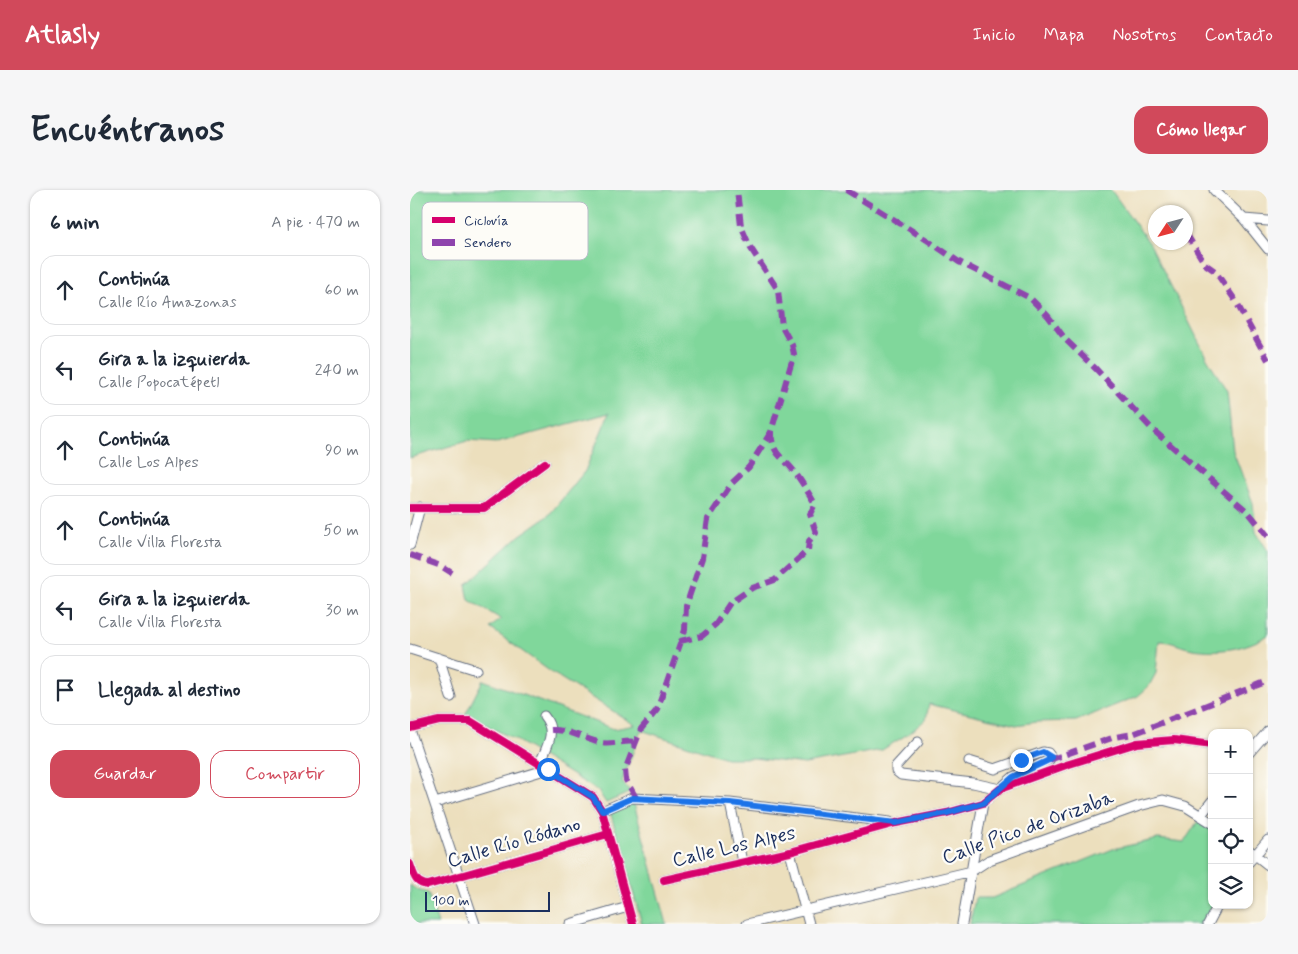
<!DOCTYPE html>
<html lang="es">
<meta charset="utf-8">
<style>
body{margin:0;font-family:Mynerve,sans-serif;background:#f6f6f7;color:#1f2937}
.controls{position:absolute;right:15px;bottom:15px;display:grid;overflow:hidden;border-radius:10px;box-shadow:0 1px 4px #0004}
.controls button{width:45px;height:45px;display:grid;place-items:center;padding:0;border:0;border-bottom:1px solid #e0e1e3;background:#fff;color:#1f2937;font:25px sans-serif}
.compass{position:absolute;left:738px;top:15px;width:45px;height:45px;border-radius:50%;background:#fff;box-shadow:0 1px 4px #0004;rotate:234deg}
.scale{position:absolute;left:15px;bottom:12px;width:125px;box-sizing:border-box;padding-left:5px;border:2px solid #1b2f5e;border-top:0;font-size:14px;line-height:18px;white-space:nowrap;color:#1b2f5e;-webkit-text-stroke:4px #fdfcf7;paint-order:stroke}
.stop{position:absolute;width:15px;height:15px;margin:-11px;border:4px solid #1a73e8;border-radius:50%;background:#fff}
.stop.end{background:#1a73e8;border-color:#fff;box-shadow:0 1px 5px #0008}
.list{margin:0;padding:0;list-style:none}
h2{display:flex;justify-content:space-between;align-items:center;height:65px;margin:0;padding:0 20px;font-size:21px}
h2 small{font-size:16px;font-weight:400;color:#747a83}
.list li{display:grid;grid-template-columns:32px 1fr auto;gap:15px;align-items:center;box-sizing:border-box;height:70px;margin:0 10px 10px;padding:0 10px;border:1px solid #e0e1e3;border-radius:15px}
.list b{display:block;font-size:19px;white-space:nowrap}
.list p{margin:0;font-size:16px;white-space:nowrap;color:#747a83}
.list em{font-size:16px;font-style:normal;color:#747a83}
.actions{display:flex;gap:10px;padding:15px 20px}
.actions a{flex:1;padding:11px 0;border:1px solid #d1495b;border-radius:15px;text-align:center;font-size:18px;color:#d1495b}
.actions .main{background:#d1495b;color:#fff}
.icon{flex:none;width:28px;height:28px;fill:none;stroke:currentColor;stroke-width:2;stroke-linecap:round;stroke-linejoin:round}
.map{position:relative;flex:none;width:858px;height:734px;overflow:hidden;border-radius:15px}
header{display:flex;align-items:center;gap:30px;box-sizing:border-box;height:70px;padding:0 25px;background:#d1495b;color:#fff}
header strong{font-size:24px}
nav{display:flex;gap:28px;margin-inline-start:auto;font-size:18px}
.intro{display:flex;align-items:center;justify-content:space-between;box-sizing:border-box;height:120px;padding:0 30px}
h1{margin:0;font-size:35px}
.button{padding:12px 22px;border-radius:15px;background:#d1495b;color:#fff;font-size:18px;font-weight:700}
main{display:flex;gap:30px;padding:0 30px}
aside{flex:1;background:#fff;border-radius:15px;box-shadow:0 1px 4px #0004}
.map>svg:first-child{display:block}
.green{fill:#80d79b;stroke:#4e837c}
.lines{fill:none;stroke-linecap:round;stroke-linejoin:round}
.minor-casing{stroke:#646d7f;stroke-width:11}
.minor{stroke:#fff;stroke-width:9}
.quiet{stroke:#8e44ad;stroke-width:6;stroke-dasharray:12 6;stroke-linecap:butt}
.cycleway-casing{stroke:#fdfcf7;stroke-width:11}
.cycleway{stroke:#d6006c;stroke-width:8}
.route{stroke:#1a73e8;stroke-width:6}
.labels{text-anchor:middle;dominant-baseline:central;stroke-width:4.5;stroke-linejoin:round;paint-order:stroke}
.street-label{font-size:20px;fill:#1b2f5e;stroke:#fdfcf7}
.key{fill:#fdfcf7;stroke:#b9bec9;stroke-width:1}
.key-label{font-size:14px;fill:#1b2f5e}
</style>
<header>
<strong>Atlasly</strong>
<nav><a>Inicio</a><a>Mapa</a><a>Nosotros</a><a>Contacto</a></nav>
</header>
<div class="intro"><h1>Encuéntranos</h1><a class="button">Cómo llegar</a></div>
<main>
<aside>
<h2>6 min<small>A pie · 470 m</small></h2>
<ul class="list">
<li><svg class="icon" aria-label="ahead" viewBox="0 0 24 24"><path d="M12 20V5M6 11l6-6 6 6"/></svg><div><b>Continúa</b><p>Calle Río Amazonas</p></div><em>60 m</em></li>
<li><svg class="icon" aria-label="left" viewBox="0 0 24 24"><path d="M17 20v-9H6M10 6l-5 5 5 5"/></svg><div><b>Gira a la izquierda</b><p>Calle Popocatépetl</p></div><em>240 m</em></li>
<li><svg class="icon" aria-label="ahead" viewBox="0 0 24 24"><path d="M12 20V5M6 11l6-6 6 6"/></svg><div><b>Continúa</b><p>Calle Los Alpes</p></div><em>90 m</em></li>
<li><svg class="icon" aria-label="ahead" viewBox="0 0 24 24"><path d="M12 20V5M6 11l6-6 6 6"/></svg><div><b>Continúa</b><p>Calle Villa Floresta</p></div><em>50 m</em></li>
<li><svg class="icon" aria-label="left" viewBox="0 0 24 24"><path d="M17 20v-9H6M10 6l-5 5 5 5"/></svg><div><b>Gira a la izquierda</b><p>Calle Villa Floresta</p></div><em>30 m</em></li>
<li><svg class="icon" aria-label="arrive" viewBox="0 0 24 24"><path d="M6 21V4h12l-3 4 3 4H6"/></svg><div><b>Llegada al destino</b></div></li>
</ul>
<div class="actions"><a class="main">Guardar</a><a>Compartir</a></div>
</aside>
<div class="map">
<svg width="858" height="734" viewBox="0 0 858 734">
<rect width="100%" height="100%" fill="#fdfcf7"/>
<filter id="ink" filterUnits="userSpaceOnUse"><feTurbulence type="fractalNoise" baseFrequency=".02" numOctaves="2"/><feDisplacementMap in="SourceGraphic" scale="10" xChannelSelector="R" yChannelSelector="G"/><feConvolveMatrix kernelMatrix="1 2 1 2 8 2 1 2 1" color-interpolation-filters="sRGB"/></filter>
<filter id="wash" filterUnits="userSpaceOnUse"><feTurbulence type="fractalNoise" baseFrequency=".0096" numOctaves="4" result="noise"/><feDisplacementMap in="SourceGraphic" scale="20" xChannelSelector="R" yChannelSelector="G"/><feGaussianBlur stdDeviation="1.12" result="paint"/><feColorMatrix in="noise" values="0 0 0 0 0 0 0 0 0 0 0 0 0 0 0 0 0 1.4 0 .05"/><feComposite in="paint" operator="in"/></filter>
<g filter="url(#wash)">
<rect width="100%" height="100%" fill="#ecdfbd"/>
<path class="green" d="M 0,0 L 701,0 L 740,54 L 797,168 L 817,201 L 823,261 L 843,313 L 846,342 L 858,361 L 858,445 C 836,459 809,463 783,459 C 770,457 763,451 749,451 L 746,483 L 739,496 L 728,506 L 666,531 L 626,532 L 606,535 L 519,514 L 516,529 L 501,542 L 472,560 L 395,574 L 343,568 L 316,568 L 231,540 L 212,592 L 221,602 L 196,613 L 188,601 L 106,550 L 55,525 L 73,490 L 204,539 L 225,535 L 141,482 L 80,438 L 91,429 L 59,410 L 56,395 L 109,346 L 139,325 L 175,281 L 199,223 L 87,253 L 57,251 L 0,268 Z
M 223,610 L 257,734 L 232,734 L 200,621 Z
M 790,628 L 802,639 L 803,715 L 792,734 L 560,734 L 565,708 L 582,708 L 703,659 L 748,649 L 774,652 Z
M 0,695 L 7,700 L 18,703 L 28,734 L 0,734 Z"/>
</g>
<g filter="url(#ink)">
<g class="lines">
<g class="minor-casing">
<path id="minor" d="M 804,0 L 834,29 L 858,59
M 834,29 L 858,31
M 0,318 L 74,318 L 135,273
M 0,355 L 10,317
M 0,459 L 66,480
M 29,468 L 41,507
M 0,538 L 29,531 L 60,531 L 183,607 L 192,621 L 223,734
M 0,540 L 65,734
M 508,552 L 486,576 L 486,581 L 491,585 L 563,593 L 590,599
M 839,563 L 858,541
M 559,571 L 585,579 L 633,562 L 638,563 L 641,567 L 639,570 L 603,587 L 594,595
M 130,573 C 137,556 147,542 134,526
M 25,613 L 138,579
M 320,613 L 332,672
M 192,621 L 222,608 L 320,613 L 480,632
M 791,625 L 802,611
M 839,660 L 858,675
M 380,662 L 399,734
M 839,672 L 858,650
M 0,674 C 4,685 5,694 18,695 L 198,644
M 254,690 L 380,662 L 486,633 L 537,623 L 573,613 L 590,599 L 656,575 L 727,553 L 764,550 L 802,555
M 160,734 L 218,717
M 337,734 L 562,681 L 579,670 L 729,616 L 753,610 L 775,616 L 802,633
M 552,734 L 573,613
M 798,734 L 808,715"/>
</g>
<use href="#minor" class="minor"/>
<path class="quiet" d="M 436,0 L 517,50 L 549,72 L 620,108 L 638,126 L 656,150 L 686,179 L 742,239 L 839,323 L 858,346
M 776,43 L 795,74 L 805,81 L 825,110 L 858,170
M 0,365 L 31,376 L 42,383
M 270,451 L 292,446 L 306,434 L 320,413 L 342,398 L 365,390 L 398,360 L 399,351 L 406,343 L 400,324 L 405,314 C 399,303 391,291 384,281 C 371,265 363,266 361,242
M 141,540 C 157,539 173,548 187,552 C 200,556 212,550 226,552
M 639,570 L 705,547 L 723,544 L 858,491
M 226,608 L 216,590 L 215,580 L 231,539 L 247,520 L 275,440 L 276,416 L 292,368 L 298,329 L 322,293 L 339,277 L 361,242 L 384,164 L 382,155 L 372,137 L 368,100 L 340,57 L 331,36 L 327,0"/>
<g class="cycleway-casing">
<path id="cycleway" d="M 0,318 L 74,318 L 135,273
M 0,538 L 29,531 L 60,531 L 183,607 L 192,621 L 223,734
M 0,674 C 4,685 5,694 18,695 L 198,644
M 254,690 L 380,662 L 486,633 L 537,623 L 573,613 L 590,599 L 656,575 L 727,553 L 764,550 L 802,555"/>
</g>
<use href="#cycleway" class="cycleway"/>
</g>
</g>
<g class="lines" filter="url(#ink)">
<path class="route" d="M 138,579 L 183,607 L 192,621 L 222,608 L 320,613 L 486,633 L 537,623 L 573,613 L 603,587 L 639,570 L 641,567 L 633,562 L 611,570"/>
</g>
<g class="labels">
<g class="street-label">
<text transform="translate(618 638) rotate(-20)">Calle Pico de Orizaba</text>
<text transform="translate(104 653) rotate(-16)">Calle Río Ródano</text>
<text transform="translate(324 657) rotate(-13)">Calle Los Alpes</text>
</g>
</g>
<rect x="12" y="12" width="166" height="58" rx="8" class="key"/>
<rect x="22" y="27" width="23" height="6" fill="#d6006c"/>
<rect x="22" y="49" width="23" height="7" fill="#8e44ad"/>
<g class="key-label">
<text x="54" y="35">Ciclovía</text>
<text x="54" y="57">Sendero</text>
</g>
</svg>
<div class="controls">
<button>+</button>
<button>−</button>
<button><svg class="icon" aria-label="locate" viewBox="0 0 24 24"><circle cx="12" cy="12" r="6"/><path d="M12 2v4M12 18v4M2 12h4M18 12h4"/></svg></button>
<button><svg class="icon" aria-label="layers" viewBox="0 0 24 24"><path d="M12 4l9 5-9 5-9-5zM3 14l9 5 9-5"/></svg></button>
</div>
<svg class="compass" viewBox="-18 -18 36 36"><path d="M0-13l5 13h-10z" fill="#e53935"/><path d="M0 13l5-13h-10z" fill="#747a83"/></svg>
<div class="scale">100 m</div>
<div class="stop" style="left:138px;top:579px"></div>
<div class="stop end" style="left:611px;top:570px"></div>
</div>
</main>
